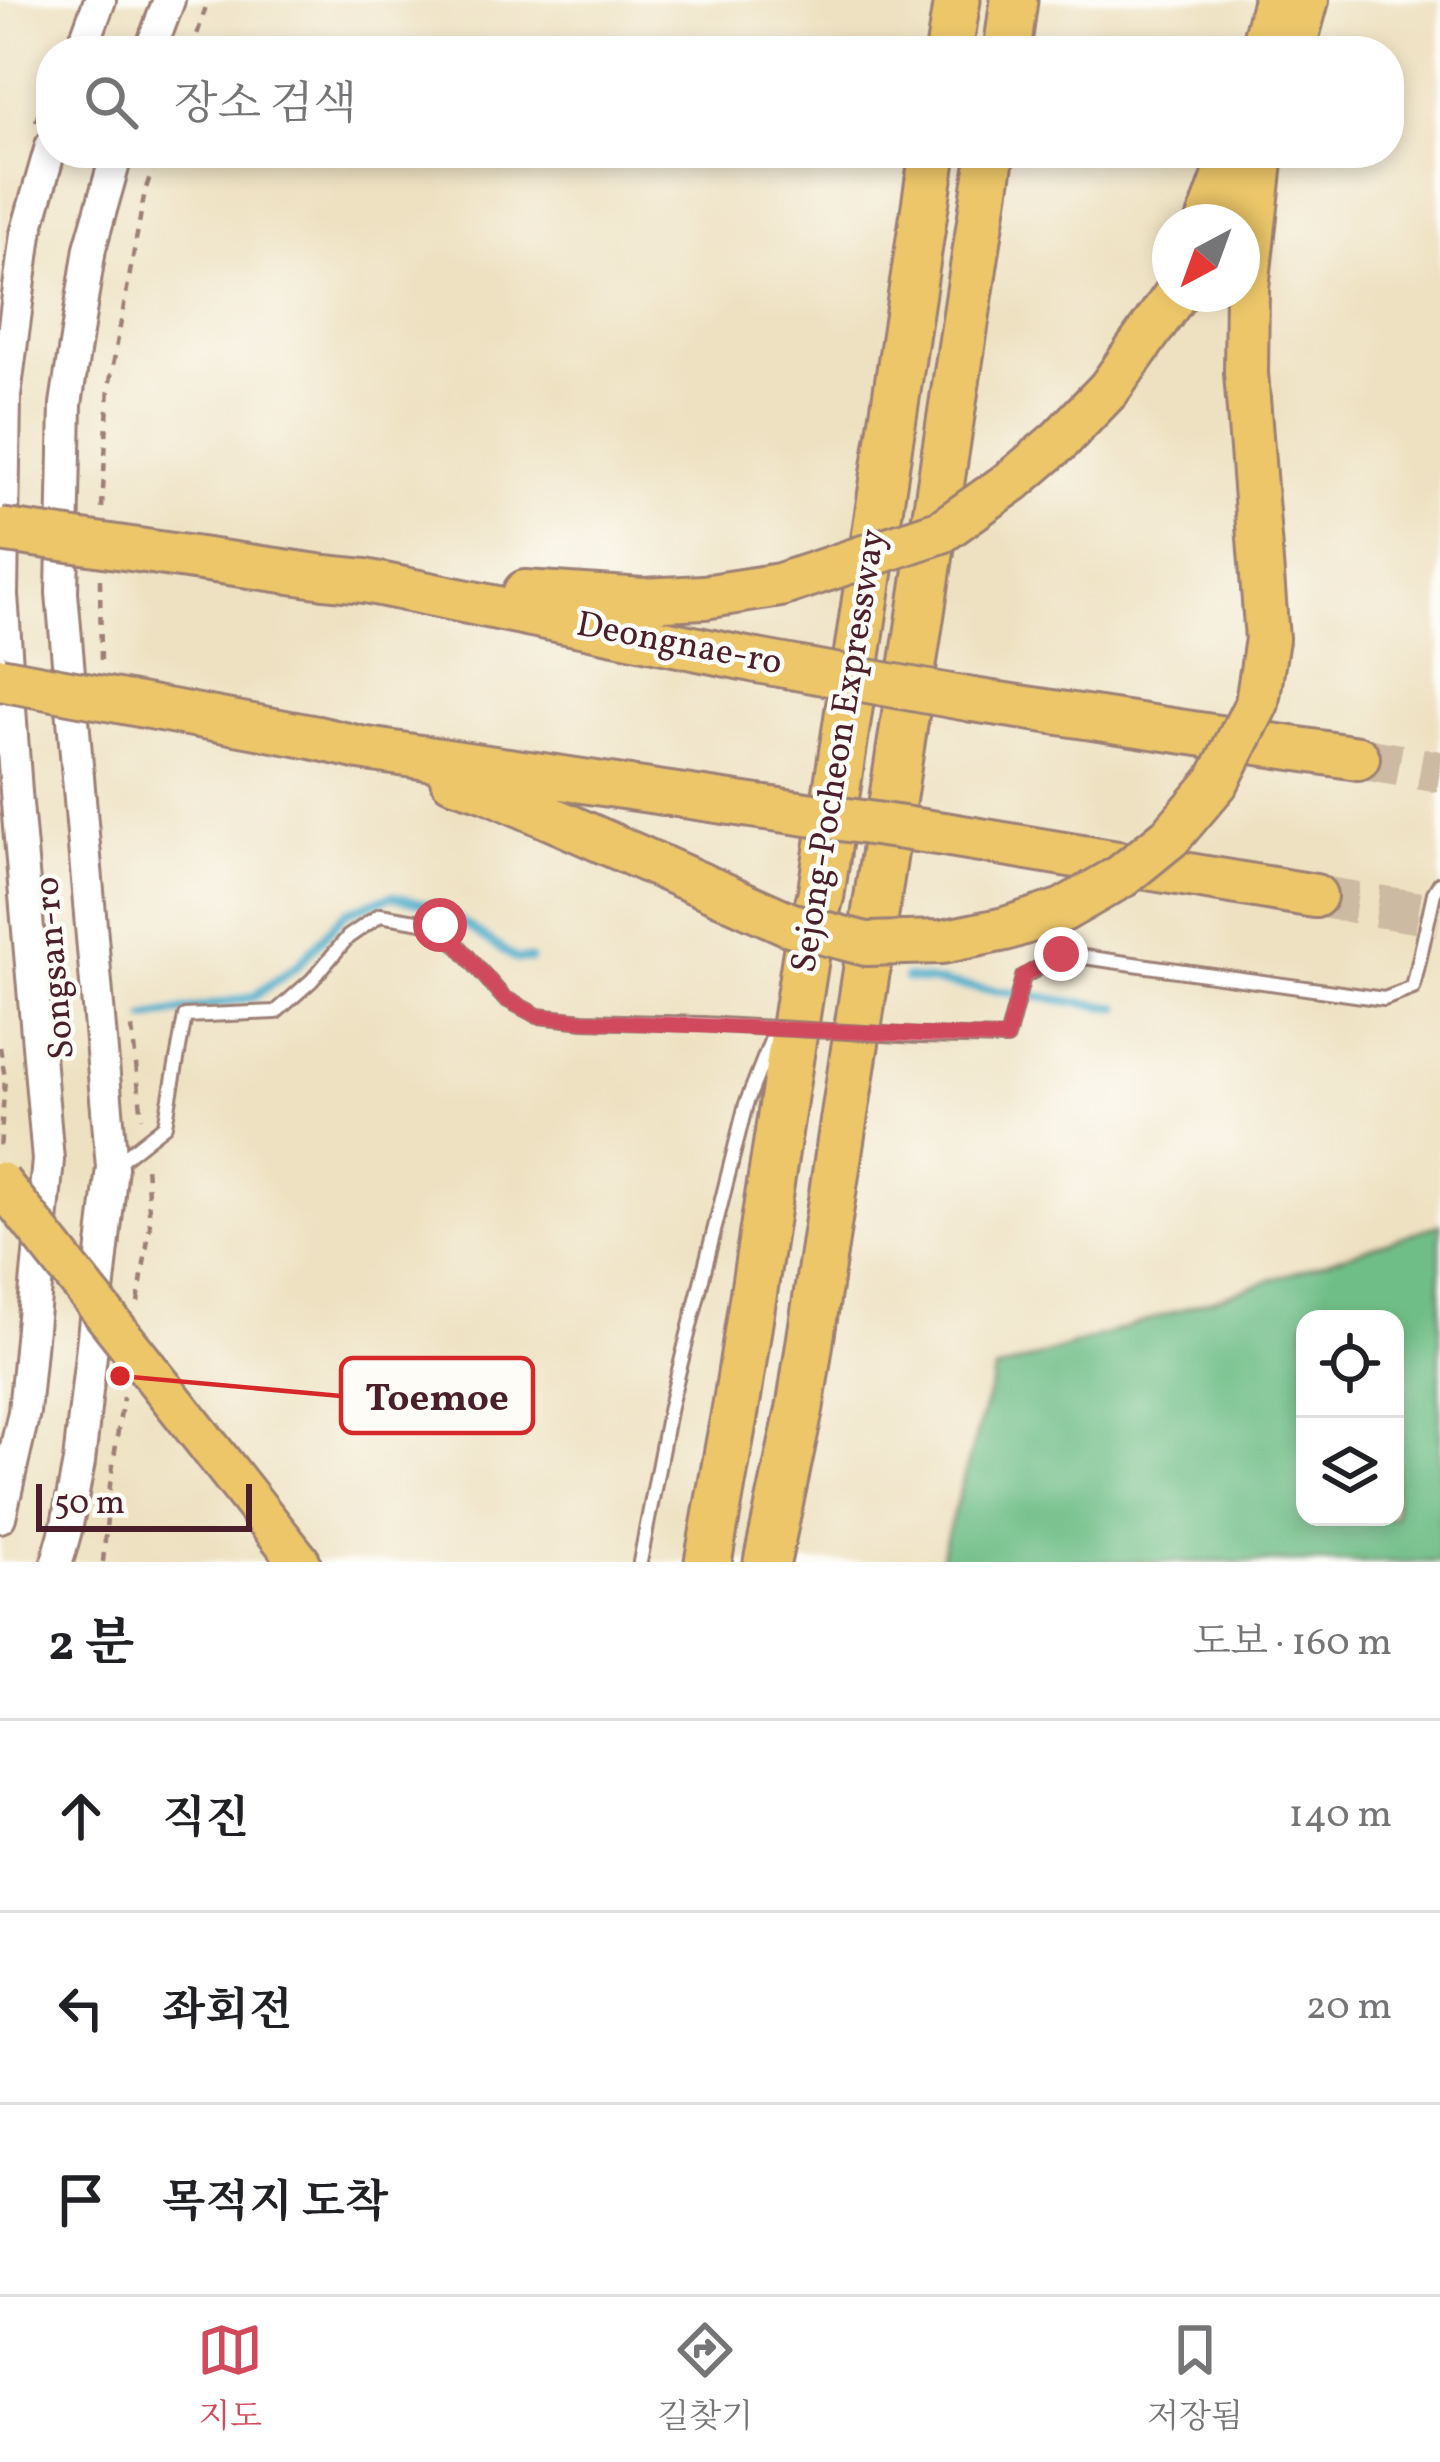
<!DOCTYPE html>
<html lang="ko">
<meta charset="utf-8">
<style>
body{margin:0;font-family:Vollkorn,"Noto Serif KR",serif;background:#f6f6f6;color:#202124}
.controls{position:absolute;right:36px;bottom:36px;display:grid;overflow:hidden;border-radius:24px;box-shadow:0 6px 18px #0003}
.controls button{width:108px;height:108px;display:grid;place-items:center;padding:0;border:0;border-bottom:3px solid #e0e0e0;background:#fff;color:#202124;font:60px sans-serif}
.compass{position:absolute;left:1152px;top:204px;width:108px;height:108px;border-radius:50%;background:#fff;box-shadow:0 6px 18px #0003;rotate:221deg}
.scale{position:absolute;left:36px;bottom:30px;width:216px;box-sizing:border-box;padding-left:12px;border:6px solid #4a1f2b;border-top:0;font-size:33px;line-height:42px;white-space:nowrap;color:#4a1f2b;-webkit-text-stroke:9px #fdfcf7;paint-order:stroke}
.stop{position:absolute;width:36px;height:36px;margin:-27px;border:9px solid #d1495b;border-radius:50%;background:#fff}
.stop.end{background:#d1495b;border-color:#fff;box-shadow:0 3px 12px #0008}
.list{margin:0;padding:0;list-style:none}
h2{display:flex;justify-content:space-between;align-items:center;height:156px;margin:0;padding:0 48px;font-size:51px}
h2 small{font-size:39px;font-weight:400;color:#757577}
.list li{display:grid;grid-template-columns:78px 1fr auto;gap:36px;align-items:center;box-sizing:border-box;height:192px;padding:0 48px;border-top:3px solid #e0e0e0}
.list b{display:block;font-size:45px;white-space:nowrap}
.list em{font-size:39px;font-style:normal;color:#757577}
.icon{flex:none;width:66px;height:66px;fill:none;stroke:currentColor;stroke-width:2;stroke-linecap:round;stroke-linejoin:round}
.map{position:relative;flex:none;width:1440px;height:1562px;overflow:hidden}
.search{position:absolute;background:#fff;box-shadow:0 6px 18px #0003;left:36px;right:36px;top:36px;height:132px;display:flex;align-items:center;gap:30px;box-sizing:border-box;padding:0 42px;border-radius:48px;color:#757577;font-size:45px}
.sheet{height:732px;background:#fff}
nav{display:flex;justify-content:space-around;align-items:center;box-sizing:border-box;height:168px;border-top:3px solid #e0e0e0;background:#fff;font-size:33px;color:#757577}
nav a{display:grid;justify-items:center;gap:6px}
nav .on{color:#d1495b}
.map>svg:first-child{display:block}
.forest{fill:#70be87;stroke:#5d6e59;stroke-width:3;fill-rule:evenodd}
.lines{fill:none;stroke-linecap:round;stroke-linejoin:round}
.stream{stroke:#46a9c6;stroke-width:9}
.trunk-tunnel{stroke:#cdbaa3;stroke-width:42;stroke-dasharray:42 21;stroke-linecap:butt}
.service-casing{stroke:#9c8076;stroke-width:18}
.tertiary-casing{stroke:#9c8076;stroke-width:36}
.primary-casing{stroke:#9c8076;stroke-width:45}
.trunk-casing{stroke:#9c8076;stroke-width:48}
.motorway-casing{stroke:#9c8076;stroke-width:51}
.path{stroke:#9c8076;stroke-width:4.5;stroke-dasharray:9 9;stroke-linecap:butt}
.service{stroke:#fff;stroke-width:12}
.tertiary{stroke:#fff;stroke-width:30}
.primary{stroke:#ecc669;stroke-width:39}
.trunk{stroke:#ecc669;stroke-width:42}
.motorway{stroke:#ecc669;stroke-width:45}
.service-bridge-casing{stroke:#9c8076;stroke-width:18;stroke-linecap:butt}
.primary-bridge-casing{stroke:#9c8076;stroke-width:45;stroke-linecap:butt}
.trunk-bridge-casing{stroke:#9c8076;stroke-width:48;stroke-linecap:butt}
.service-bridge{stroke:#fff;stroke-width:12}
.primary-bridge{stroke:#ecc669;stroke-width:39}
.trunk-bridge{stroke:#ecc669;stroke-width:42}
.route{stroke:#d1495b;stroke-width:15}
.labels{text-anchor:middle;dominant-baseline:central;stroke-width:9;stroke-linejoin:round;paint-order:stroke}
.street-label{font-size:36px;fill:#4a1f2b;stroke:#fdfcf7}
.leader{fill:none;stroke:#d62828;stroke-width:4.5}
.callout-dot{fill:#d62828;stroke:#fdfcf7;stroke-width:4.5}
.callout{fill:#fdfcf7;stroke:#d62828;stroke-width:4.5}
.callout-label{font-size:39px;text-anchor:middle;font-weight:bold;fill:#4a1f2b}
</style>
<div class="map">
<svg width="1440" height="1562" viewBox="0 0 1440 1562">
<rect width="100%" height="100%" fill="#fdfcf7"/>
<filter id="ink" filterUnits="userSpaceOnUse"><feTurbulence type="fractalNoise" baseFrequency=".00833" numOctaves="2"/><feDisplacementMap in="SourceGraphic" scale="24" xChannelSelector="R" yChannelSelector="G"/><feConvolveMatrix kernelMatrix="1 2 1 2 8 2 1 2 1" color-interpolation-filters="sRGB"/></filter>
<filter id="wash" filterUnits="userSpaceOnUse"><feTurbulence type="fractalNoise" baseFrequency=".004" numOctaves="4" result="noise"/><feDisplacementMap in="SourceGraphic" scale="48" xChannelSelector="R" yChannelSelector="G"/><feGaussianBlur stdDeviation="2.7" result="paint"/><feColorMatrix in="noise" values="0 0 0 0 0 0 0 0 0 0 0 0 0 0 0 0 0 1.4 0 .05"/><feComposite in="paint" operator="in"/></filter>
<g filter="url(#wash)">
<rect width="100%" height="100%" fill="#eee1c1"/>
<path class="forest" d="M 1440,1224 L 1440,1562 L 939,1562 L 995,1371 ZM 1305,1319 L 1395,1319 L 1395,1517 L 1305,1517 Z"/>
<g class="lines">
<path class="stream" d="M 906,978 L 1118,1008
M 146,1018 L 253,997 L 298,965 L 346,912 L 392,896 L 440,907 L 516,959 L 530,959"/>
</g>
</g>
<g filter="url(#ink)">
<g class="lines">
<path class="trunk-tunnel" d="M 1358,758 L 1440,772
M 1315,896 L 1440,916"/>
<g class="service-casing">
<path id="service" d="M 919,1036 L 1007,1038 L 1023,977 L 1062,954 L 1384,999 L 1413,988 L 1434,893 L 1440,883
M 113,1166 L 165,1125 L 185,1016 L 276,1012 L 312,980 L 348,937 L 380,915 L 440,925 L 504,998 L 538,1016 L 584,1021 L 702,1024
M 640,1562 L 670,1406 L 746,1104 L 774,1033"/>
</g>
<g class="tertiary-casing">
<path id="tertiary" d="M 81,51 L 100,0
M 150,51 L 169,0
M 0,1517 L 24,1412 L 48,1160 L 16,792 L 2,595 L 5,395 L 26,234 L 51,146
M 57,1562 L 66,1530 L 79,1462 L 112,1167 L 62,593 L 66,404 L 90,248 L 117,153"/>
</g>
<g class="primary-casing">
<path id="primary" d="M 163,1388 L 300,1562"/>
</g>
<g class="trunk-casing">
<path id="trunk" d="M 1261,51 L 1275,0
M 1293,51 L 1307,0
M 1262,153 L 1247,288 L 1246,373 L 1267,639
M 1208,222 L 1233,153
M 1060,440 L 1109,389 L 1176,294
M 325,577 L 365,581 L 757,661
M 525,592 L 643,600 L 704,597
M 973,700 L 1358,758
M 317,738 L 360,748 L 731,803
M 452,779 L 487,790 L 720,893
M 944,834 L 1315,896"/>
</g>
<g class="motorway-casing">
<path id="motorway" d="M 949,51 L 957,0
M 1007,51 L 1014,0
M 708,1562 L 737,1400 L 807,948 L 821,894 L 933,153
M 767,1562 L 800,1407 L 991,153"/>
</g>
<path class="path" d="M 192,51 L 208,0
M 36,122 L 51,74
M 102,508 L 109,387 L 145,191 L 158,153
M 100,579 L 101,664
M 132,1028 L 142,1118
M 0,1047 L 5,1078 L 0,1150
M 138,1302 L 150,1226 L 146,1165
M 103,1562 L 110,1485 L 123,1397"/>
<use href="#service" class="service"/>
<use href="#tertiary" class="tertiary"/>
<use href="#primary" class="primary"/>
<use href="#trunk" class="trunk"/>
<use href="#motorway" class="motorway"/>
<g class="service-bridge-casing">
<path id="service-bridge" d="M 702,1024 L 919,1036"/>
</g>
<g class="primary-bridge-casing">
<path id="primary-bridge" d="M 0,1182 L 163,1388"/>
</g>
<g class="trunk-bridge-casing">
<path id="trunk-bridge" d="M 0,530 L 325,577
M 704,597 L 780,585 L 942,531 L 1012,481 L 1060,440
M 757,661 L 973,700
M 0,679 L 317,738
M 731,803 L 944,834
M 720,893 L 789,924 L 866,944 L 942,942 L 1005,929 L 1063,910 L 1122,876 L 1170,837 L 1217,782 L 1257,703 L 1267,639"/>
</g>
<use href="#service-bridge" class="service-bridge"/>
<use href="#primary-bridge" class="primary-bridge"/>
<use href="#trunk-bridge" class="trunk-bridge"/>
</g>
</g>
<g class="lines" filter="url(#ink)">
<path class="route" d="M 440,925 L 504,998 L 538,1016 L 584,1021 L 1007,1038 L 1023,976 L 1061,954"/>
</g>
<g class="labels">
<g class="street-label">
<text transform="translate(679 645) rotate(11)">Deongnae-ro</text>
<text transform="translate(840 751) rotate(-81)">Sejong-Pocheon Expressway</text>
<text transform="translate(56 968) rotate(-95)">Songsan-ro</text>
</g>
</g>
<path class="leader" d="M120 1376L341 1396"/>
<circle class="callout-dot" cx="120" cy="1376" r="12"/>
<rect class="callout" x="341" y="1358" width="192" height="75" rx="12"/>
<g class="callout-label">
<text x="437" y="1410">Toemoe</text>
</g>
</svg>
<div class="controls">
<button><svg class="icon" aria-label="locate" viewBox="0 0 24 24"><circle cx="12" cy="12" r="6"/><path d="M12 2v4M12 18v4M2 12h4M18 12h4"/></svg></button>
<button><svg class="icon" aria-label="layers" viewBox="0 0 24 24"><path d="M12 4l9 5-9 5-9-5zM3 14l9 5 9-5"/></svg></button>
</div>
<svg class="compass" viewBox="-18 -18 36 36"><path d="M0-13l5 13h-10z" fill="#e53935"/><path d="M0 13l5-13h-10z" fill="#757577"/></svg>
<div class="scale">50 m</div>
<div class="stop" style="left:440px;top:925px"></div>
<div class="stop end" style="left:1061px;top:954px"></div>
<div class="search"><svg class="icon" aria-label="search" viewBox="0 0 24 24"><circle cx="10" cy="10" r="6"/><path d="M15 15l6 6"/></svg>장소 검색</div>
</div>
<section class="sheet">
<h2>2 분<small>도보 · 160 m</small></h2>
<ul class="list">
<li><svg class="icon" aria-label="ahead" viewBox="0 0 24 24"><path d="M12 20V5M6 11l6-6 6 6"/></svg><div><b>직진</b></div><em>140 m</em></li>
<li><svg class="icon" aria-label="left" viewBox="0 0 24 24"><path d="M17 20v-9H6M10 6l-5 5 5 5"/></svg><div><b>좌회전</b></div><em>20 m</em></li>
<li><svg class="icon" aria-label="arrive" viewBox="0 0 24 24"><path d="M6 21V4h12l-3 4 3 4H6"/></svg><div><b>목적지 도착</b></div></li>
</ul>
</section>
<nav>
<a class="on"><svg class="icon" aria-label="map" viewBox="0 0 24 24"><path d="M3 6l6-2 6 2 6-2v14l-6 2-6-2-6 2zM9 4v14M15 6v14"/></svg>지도</a>
<a><svg class="icon" aria-label="directions" viewBox="0 0 24 24"><path d="M12 3l9 9-9 9-9-9zM9 14v-3h6M13 9l2 2-2 2"/></svg>길찾기</a>
<a><svg class="icon" aria-label="saved" viewBox="0 0 24 24"><path d="M7 4h10v16l-5-4-5 4z"/></svg>저장됨</a>
</nav>
